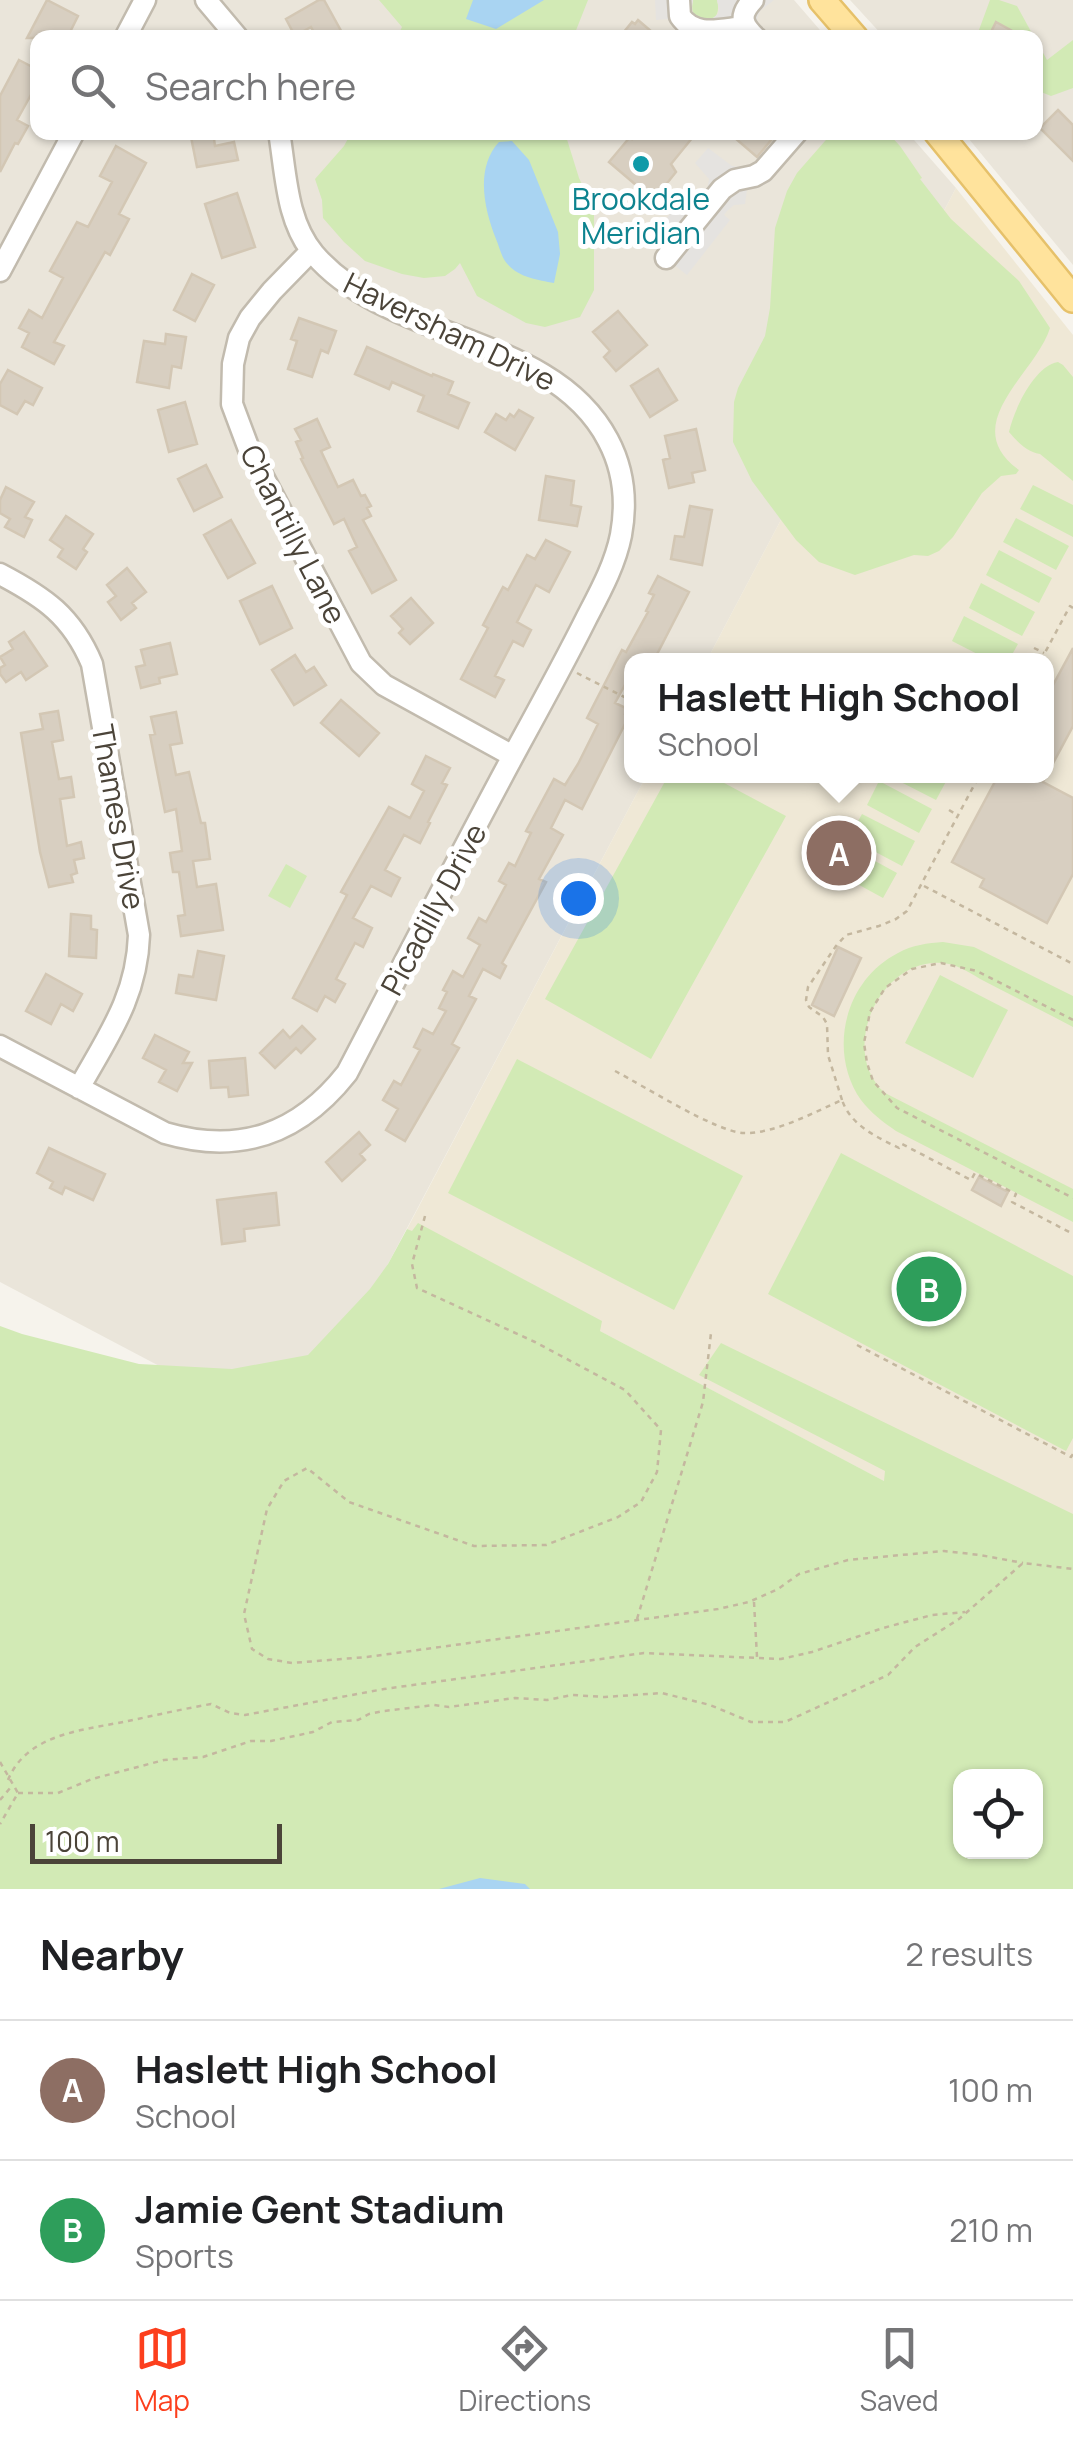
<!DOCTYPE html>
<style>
body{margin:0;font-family:Manrope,sans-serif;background:#f2f2f2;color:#202124}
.controls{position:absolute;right:30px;bottom:30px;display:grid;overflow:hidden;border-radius:20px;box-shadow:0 2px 8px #0004}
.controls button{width:90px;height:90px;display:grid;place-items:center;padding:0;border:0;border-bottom:2px solid #e0e0e0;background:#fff;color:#202124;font:50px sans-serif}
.scale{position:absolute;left:30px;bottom:25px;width:252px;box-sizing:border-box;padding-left:10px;border:5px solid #4b4439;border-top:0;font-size:28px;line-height:35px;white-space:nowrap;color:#4b4439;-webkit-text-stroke:8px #fff;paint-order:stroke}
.you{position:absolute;left:578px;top:898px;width:35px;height:35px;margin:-25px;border:8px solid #fff;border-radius:50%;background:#1a73e8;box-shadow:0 0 0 15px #1a73e833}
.badge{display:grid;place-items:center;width:65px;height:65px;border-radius:50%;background:#fc3f1d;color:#fff;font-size:32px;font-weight:700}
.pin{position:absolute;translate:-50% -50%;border:5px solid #fff;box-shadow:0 2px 10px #0006}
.popup{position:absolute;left:624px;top:653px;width:430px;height:130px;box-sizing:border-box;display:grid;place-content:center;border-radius:20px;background:#fff;filter:drop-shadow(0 2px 8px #0005);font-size:32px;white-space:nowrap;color:#757577}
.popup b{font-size:38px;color:#202124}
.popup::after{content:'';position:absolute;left:50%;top:100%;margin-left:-20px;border:20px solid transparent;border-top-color:#fff}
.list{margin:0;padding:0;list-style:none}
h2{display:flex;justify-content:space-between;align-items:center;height:130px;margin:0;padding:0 40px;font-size:42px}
h2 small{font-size:32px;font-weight:400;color:#757577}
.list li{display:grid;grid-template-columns:65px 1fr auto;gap:30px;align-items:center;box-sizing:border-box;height:140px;padding:0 40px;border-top:2px solid #e0e0e0}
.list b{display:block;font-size:38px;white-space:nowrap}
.list p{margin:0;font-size:32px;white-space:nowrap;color:#757577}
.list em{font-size:32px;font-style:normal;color:#757577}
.icon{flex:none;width:55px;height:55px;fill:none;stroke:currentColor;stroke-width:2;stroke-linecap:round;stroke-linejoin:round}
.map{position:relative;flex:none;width:1073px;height:1889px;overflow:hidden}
.search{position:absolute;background:#fff;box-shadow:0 2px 8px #0004;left:30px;right:30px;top:30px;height:110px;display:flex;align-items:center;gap:25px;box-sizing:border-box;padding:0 35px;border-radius:20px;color:#757577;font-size:38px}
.sheet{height:410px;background:#fff}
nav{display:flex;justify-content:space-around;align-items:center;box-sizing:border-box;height:140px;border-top:2px solid #e0e0e0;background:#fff;font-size:28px;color:#757577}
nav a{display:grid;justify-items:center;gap:5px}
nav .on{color:#fc3f1d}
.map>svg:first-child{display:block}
.residential{fill:#eae5da}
.education{fill:#efe8d6}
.green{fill:#d2eab5;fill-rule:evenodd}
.parking{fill:#e5e3e0}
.water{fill:#a9d4f2}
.building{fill:#d8cfc1;stroke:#d3c7b4;stroke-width:2.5}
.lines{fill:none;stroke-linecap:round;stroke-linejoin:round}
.minor-casing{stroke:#c2bbae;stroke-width:25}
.major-casing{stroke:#e6c16a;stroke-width:30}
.path{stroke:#c4b79f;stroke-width:2.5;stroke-dasharray:5 5;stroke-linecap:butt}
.minor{stroke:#fff;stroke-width:20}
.major{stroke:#ffe39c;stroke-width:25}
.culture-dot{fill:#0f9aa8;stroke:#fff;stroke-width:4}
.labels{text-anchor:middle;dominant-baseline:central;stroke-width:10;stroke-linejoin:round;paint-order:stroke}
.culture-label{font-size:30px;fill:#0d838f;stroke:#fff}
.street-label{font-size:30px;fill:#4b4439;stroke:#fff}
</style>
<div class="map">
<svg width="1073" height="1889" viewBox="0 0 1073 1889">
<rect width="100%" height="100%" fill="#f6f3ec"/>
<path class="residential" d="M 0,0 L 794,0 L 826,37 L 38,38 L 38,132 L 908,133 L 956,188 L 707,660 L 632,660 L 632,776 L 646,776 L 296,1438 L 0,1282 Z
M 850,0 L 1073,0 L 1073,265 L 964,133 L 1036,132 L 1036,38 L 884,37 Z"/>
<path class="education" d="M 956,188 L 1073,335 L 1073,1581 L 407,1229 L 646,776 L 1046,776 L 1046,660 L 707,660 Z"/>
<path class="green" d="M 379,0 L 588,0 L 573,38 L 397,37 L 402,27 Z
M 693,0 L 717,0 C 725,29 686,29 693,0 Z
M 990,0 L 999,0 L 1017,6 L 1034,37 L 976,38 Z
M 1036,40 L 1047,60 L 1073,40 L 1073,88 L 1051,96 L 1036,90 Z
M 351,133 L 565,133 L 579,178 L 594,210 L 594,290 L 580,317 L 545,327 L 526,323 L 477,296 L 460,263 L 455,269 L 445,276 L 424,278 L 402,274 L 365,261 L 344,242 L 323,218 L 322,200 L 315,179 L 344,146 Z
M 832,133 L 888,133 L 900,146 L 922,178 L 920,179 L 951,219 L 1019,281 L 1050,328 C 1036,374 956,424 1019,470 L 1016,474 L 1001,476 L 982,493 L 953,537 L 939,551 L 928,556 L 914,555 L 855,575 L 819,562 L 796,540 L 752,481 L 733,442 L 734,402 L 738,388 L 765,336 L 770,308 L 775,228 L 787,191 L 797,173 Z
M 1058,362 L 1063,365 L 1073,377 L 1073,481 L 1040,454 C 1026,452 1017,441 1009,432 C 1014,410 1034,366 1058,362 Z
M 1033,485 L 1073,505 L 1073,537 L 1020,509 Z
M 1016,518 L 1069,546 L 1056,570 L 1003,542 Z
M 999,550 L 1052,578 L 1039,603 L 986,575 Z
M 981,583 L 1035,612 L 1022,636 L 969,608 Z
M 964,616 L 1018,644 L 1009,660 L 989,660 L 952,641 Z
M 668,776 L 711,776 L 786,816 L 651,1059 L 545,999 Z
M 889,776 L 949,776 L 936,800 Z
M 879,781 L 932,809 L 919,833 L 867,805 Z
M 862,814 L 915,841 L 902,866 L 849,838 Z
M 844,844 L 897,873 L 883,898 L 830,869 Z
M 286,864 L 307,876 L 290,908 L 268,896 Z
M 943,942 L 974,947 L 1073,996 L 1073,1027 C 1043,1011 1013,996 984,981 C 973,975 960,966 949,964 C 884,951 835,1049 885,1093 L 1073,1189 L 1073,1222 L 896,1131 C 883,1122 871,1113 861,1100 C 827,1051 845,980 898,953 C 912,945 928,943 943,942 Z
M 940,975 L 1008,1010 L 973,1078 L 905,1043 Z
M 517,1059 L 743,1176 L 674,1310 L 448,1193 Z
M 841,1153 L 1073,1276 L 1073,1438 L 1066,1451 L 768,1294 Z
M 418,1223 L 602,1321 L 600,1331 L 884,1481 L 885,1471 L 699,1375 L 721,1343 L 1073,1514 L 1073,1889 L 0,1889 L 0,1326 L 22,1334 L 139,1364 L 232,1369 L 308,1355 L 370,1289 L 388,1264 L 407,1229 L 412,1231 ZM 960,1776 L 1036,1776 L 1036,1852 L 960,1852 Z"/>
<path class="parking" d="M 655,0 L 693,0 L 691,12 L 694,17 L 698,20 L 709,21 L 718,14 L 719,9 L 717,0 L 774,0 L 760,11 L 757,19 L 760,30 L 768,37 L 687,37 L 669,19 L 656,20 Z
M 784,133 L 810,133 L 771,181 L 758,188 L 747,190 L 745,204 L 734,205 L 727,211 L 724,215 L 730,220 L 687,275 L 673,264 L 670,263 L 665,269 L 657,262 L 661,254 L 647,243 L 690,189 L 701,197 L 707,192 L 709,179 L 695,163 L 708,148 L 732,166 L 745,168 L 756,164 Z"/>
<path class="water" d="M 473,0 L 544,0 L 496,29 L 466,19 Z
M 512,141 L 529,160 L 558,232 L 560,254 L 554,283 C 537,280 516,277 505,261 C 501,255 499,246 496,239 C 484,209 475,168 499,142 Z
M 480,1878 L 525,1884 L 530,1889 L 439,1889 Z"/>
<path class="building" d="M 47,0 L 78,16 L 67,38 L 27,38 Z
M 319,0 L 324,0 L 345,38 L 317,38 L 311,27 L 295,36 L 286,19 Z
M 638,20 L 659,38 L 619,38 L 632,22 L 635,24 Z
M 996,22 L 1025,38 L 988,38 Z
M 19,60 L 38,70 L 38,82 L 17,120 L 28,126 L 18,144 L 15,143 L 0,172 L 0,96 Z
M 1058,110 L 1073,125 L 1073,161 L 1040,128 Z
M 190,132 L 213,132 L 215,146 L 234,142 L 238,160 L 197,167 Z
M 637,132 L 697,132 L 671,164 L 676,172 L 656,197 L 652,193 L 649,196 L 609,162 L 630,137 L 632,139 Z
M 728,132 L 778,132 L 757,157 Z
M 116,146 L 146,163 L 119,214 L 129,219 L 110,255 L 105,252 L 54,342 L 64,346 L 54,364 L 22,347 L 29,333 L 19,328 L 29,310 L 42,318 L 63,278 L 50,271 L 77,222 L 88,227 L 112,182 L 100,176 Z
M 237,193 L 255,247 L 222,258 L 205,204 Z
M 192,274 L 214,285 L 195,321 L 174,310 Z
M 618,311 L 647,345 L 616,371 L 604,357 L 610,351 L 593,332 Z
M 299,318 L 336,331 L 328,353 L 321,350 L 312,377 L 288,369 L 297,341 L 291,339 Z
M 166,334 L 186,337 L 181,368 L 172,366 L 169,388 L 137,382 L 144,341 L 165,344 Z
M 367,347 L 432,376 L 433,374 L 453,382 L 448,394 L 469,403 L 458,428 L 418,411 L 424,396 L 392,382 L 389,389 L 355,374 Z
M 658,369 L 677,400 L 650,417 L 631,386 Z
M 8,370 L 42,388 L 33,405 L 25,401 L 17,414 L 0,405 L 0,384 Z
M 185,402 L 197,444 L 169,452 L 158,410 Z
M 519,410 L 533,418 L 515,450 L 485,432 L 496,414 L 506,420 L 510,414 L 514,417 Z
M 317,419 L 330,447 L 321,451 L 338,487 L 353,480 L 361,496 L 365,495 L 371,506 L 367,508 L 371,516 L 363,520 L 396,580 L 372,593 L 349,551 L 357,547 L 344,519 L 334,524 L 301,459 L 303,458 L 296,442 L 301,440 L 295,429 Z
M 696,429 L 705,470 L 692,473 L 694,482 L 669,488 L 663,460 L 670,458 L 665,436 Z
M 206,465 L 222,497 L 194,511 L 178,479 Z
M 546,476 L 574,481 L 571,505 L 581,507 L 577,526 L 539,520 Z
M 6,487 L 34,502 L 25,517 L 32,520 L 24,537 L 5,527 L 10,519 L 0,513 L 0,500 Z
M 690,506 L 712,510 L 702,565 L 671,559 L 675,536 L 684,537 Z
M 66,516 L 93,534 L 83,549 L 87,552 L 76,569 L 58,557 L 63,549 L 50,540 Z
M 231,520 L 255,563 L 228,578 L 204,535 Z
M 546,540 L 570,552 L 549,592 L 536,585 L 517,622 L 531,630 L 523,646 L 513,641 L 495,676 L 504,680 L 495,697 L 461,679 L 488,628 L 483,625 L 503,587 L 508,590 L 527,555 L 535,559 Z
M 127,568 L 146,592 L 132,603 L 136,608 L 121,620 L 108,602 L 116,596 L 107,585 Z
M 658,576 L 689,592 L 654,660 L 632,660 L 632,672 L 615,703 L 628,709 L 625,714 L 629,716 L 582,809 L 565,800 L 551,828 L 563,835 L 539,879 L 546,882 L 502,963 L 506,966 L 500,978 L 483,969 L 469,996 L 476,999 L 452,1044 L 459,1048 L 405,1141 L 386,1130 L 398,1109 L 383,1100 L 394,1081 L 401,1085 L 420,1050 L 414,1047 L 423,1029 L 433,1034 L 446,1011 L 439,1008 L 447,992 L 443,990 L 453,971 L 463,977 L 480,945 L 468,938 L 479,918 L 486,922 L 506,885 L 499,881 L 509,863 L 515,866 L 531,833 L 526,831 L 554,779 L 565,785 L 578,764 L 598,724 L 587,718 L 622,650 L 626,652 L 648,612 L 646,611 L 654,595 L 649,593 Z
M 272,586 L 292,628 L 260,644 L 240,601 Z
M 411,598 L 433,623 L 410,644 L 399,633 L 403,629 L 391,616 Z
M 24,632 L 47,666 L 26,680 L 21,672 L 6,682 L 0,674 L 0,668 L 5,665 L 0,657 L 13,649 L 9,642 Z
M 170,643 L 177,674 L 159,678 L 160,683 L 141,688 L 136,667 L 145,665 L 141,650 Z
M 1073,648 L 1073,726 L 1043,782 L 1073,798 L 1073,874 L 1047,923 L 980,887 L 984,879 L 952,862 L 998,776 L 1046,776 L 1046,698 Z
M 295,655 L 306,672 L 314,667 L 326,685 L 294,705 L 272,670 Z
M 341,700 L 379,733 L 359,756 L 321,723 Z
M 58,711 L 63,740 L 52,742 L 59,779 L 71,777 L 74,797 L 60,799 L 67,846 L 81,842 L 84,858 L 74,860 L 77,873 L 71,875 L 73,882 L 49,887 L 40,852 L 21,733 L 43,729 L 40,714 Z
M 176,712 L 182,743 L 170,745 L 176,775 L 189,772 L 201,823 L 205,823 L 210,859 L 193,861 L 197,887 L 216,884 L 223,930 L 181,936 L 178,916 L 185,915 L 179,872 L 173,872 L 170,853 L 182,851 L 176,809 L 165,812 L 150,735 L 155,734 L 151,717 Z
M 426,756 L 450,768 L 442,783 L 447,785 L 428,822 L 430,823 L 420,843 L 404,835 L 385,870 L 400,878 L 391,896 L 371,886 L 353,918 L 372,928 L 363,947 L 355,943 L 336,979 L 345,984 L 335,1002 L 325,996 L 317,1011 L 293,998 L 347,895 L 341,892 L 389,807 L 410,818 L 424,791 L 412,784 Z
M 71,914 L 91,916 L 91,929 L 97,930 L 96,958 L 69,956 Z
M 838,947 L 861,958 L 834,1016 L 812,1005 Z
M 198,951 L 224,956 L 216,1000 L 176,993 L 179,975 L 193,977 Z
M 46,974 L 82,994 L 73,1011 L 61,1004 L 51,1024 L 26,1011 Z
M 302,1026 L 315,1039 L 301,1053 L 296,1048 L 275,1068 L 260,1053 L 283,1030 L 290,1038 Z
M 155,1035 L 189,1052 L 183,1063 L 192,1063 L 177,1091 L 159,1082 L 166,1070 L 143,1058 Z
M 245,1058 L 248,1095 L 229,1097 L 228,1087 L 211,1088 L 209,1061 Z
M 359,1132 L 370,1145 L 360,1154 L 365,1160 L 342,1181 L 326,1162 Z
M 49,1148 L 105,1174 L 93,1200 L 65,1187 L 62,1194 L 50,1188 L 53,1182 L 37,1173 Z
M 979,1177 L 1008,1192 L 1001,1206 L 972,1190 Z
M 276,1193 L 279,1225 L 244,1229 L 245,1241 L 222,1244 L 217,1200 Z"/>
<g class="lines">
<g class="minor-casing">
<path id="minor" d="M 206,0 L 238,38
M 679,0 L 680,16 C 695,38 721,29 744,27
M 753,0 C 739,15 741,24 756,38
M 125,38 L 145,0
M 311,251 L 272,291 L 250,318 L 239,338 L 233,364 L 232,404 L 250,452 L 361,663 L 384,685 L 513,756
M 666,258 L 722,189 L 735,180 L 754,176 L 763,171 L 797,132
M 0,271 L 74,132
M 0,574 C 44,597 72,616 92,664 L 139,935 C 137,997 108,1036 79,1088
M 0,1046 L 165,1133 C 240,1155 299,1134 347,1073 C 404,964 460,854 519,745 C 542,703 565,661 586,619 C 600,592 615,565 621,535 C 627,502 624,470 608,440 C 552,333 390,343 314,254 C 286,221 286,173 279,132"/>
</g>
<g class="major-casing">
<path id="major" d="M 822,0 L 855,38
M 937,132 L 1073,299"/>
</g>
<path class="path" d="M 1034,648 L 1044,653
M 1041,660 L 1070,606 L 1073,608
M 577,673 L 632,701
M 949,810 L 957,815
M 924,886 L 1073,964
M 1073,1020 L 977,971 L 941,963 L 912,969 L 885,988 L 870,1012 L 864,1043 L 867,1063 L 873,1081 L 897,1108 L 1073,1198
M 615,1071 C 644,1086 716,1132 744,1133 C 774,1134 815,1112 842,1100 C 851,1126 877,1137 899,1148 L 902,1144 L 971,1180 L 975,1173 L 1016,1194 L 1012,1202 L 1073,1234
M 842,1100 L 828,1055 L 827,1024 L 823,1017 L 809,1007 L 806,1000 L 808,987 L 836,946 L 846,935 L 879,926 L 896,919 L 907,911 L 979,776
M 425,1216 L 412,1264 L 417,1288 L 535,1342 L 625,1390 L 661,1430 L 657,1472 L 641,1502 L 618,1517 L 546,1545 L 474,1546 L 349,1502 L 307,1468 L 284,1481 L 267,1509 L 244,1614 L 252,1649 L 268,1659 L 292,1663 L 367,1657 L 718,1609 L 749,1602 L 778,1589 L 799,1574 L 848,1560 L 944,1551 L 980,1555 L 1023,1563
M 857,1345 L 1071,1457 L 1073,1454
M 754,1602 L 757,1657
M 637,1619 L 703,1402 L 711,1333
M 0,1762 L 18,1793 L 0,1824
M 8,1780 C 27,1733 85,1730 128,1721 C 156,1715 183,1709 211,1704 L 230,1713 L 245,1715 L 384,1689 L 644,1653 L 781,1659 L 812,1652 L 883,1628 L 932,1615 L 965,1612
M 18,1793 L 58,1793 L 92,1779 L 164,1760 L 203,1757 L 251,1741 L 271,1741 L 313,1732 L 332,1722 L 358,1720 L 369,1714 L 384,1711 L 434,1705 L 449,1707 L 515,1698 L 547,1700 L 572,1695 L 605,1697 L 662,1693 L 710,1705 L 751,1722 L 785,1722 L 888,1675 L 915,1647 L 959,1619 L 1023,1563 L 1073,1569
M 0,1800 L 11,1787"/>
<use href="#minor" class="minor"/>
<use href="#major" class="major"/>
</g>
<circle class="culture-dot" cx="641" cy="164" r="10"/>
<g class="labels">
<g class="culture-label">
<text x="641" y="198">Brookdale<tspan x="641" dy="34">Meridian</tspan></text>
</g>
<g class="street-label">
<text transform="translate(450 331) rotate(26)">Haversham Drive</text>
<text transform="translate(294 534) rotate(63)">Chantilly Lane</text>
<text transform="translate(119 817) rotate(80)">Thames Drive</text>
<text transform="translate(433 909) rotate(-62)">Picadilly Drive</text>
</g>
</g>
</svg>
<div class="controls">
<button><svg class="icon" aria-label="locate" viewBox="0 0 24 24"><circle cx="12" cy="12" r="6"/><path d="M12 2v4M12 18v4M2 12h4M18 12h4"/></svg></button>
</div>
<div class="scale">100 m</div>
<div class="you"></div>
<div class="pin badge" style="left:839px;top:853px;background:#8d6e63">A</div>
<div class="popup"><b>Haslett High School</b>School</div>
<div class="pin badge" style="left:929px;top:1289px;background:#2e9e5b">B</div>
<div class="search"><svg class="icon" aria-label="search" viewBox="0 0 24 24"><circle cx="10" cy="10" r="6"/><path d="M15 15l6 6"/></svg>Search here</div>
</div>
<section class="sheet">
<h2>Nearby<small>2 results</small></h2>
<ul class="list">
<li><span class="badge" style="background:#8d6e63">A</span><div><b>Haslett High School</b><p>School</p></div><em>100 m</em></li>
<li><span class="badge" style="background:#2e9e5b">B</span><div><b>Jamie Gent Stadium</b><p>Sports</p></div><em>210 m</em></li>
</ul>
</section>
<nav>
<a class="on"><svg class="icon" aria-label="map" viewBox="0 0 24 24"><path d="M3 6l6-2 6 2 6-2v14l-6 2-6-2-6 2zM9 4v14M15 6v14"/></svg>Map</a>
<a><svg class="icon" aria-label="directions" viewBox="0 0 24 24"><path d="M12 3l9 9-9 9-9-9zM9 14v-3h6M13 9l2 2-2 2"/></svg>Directions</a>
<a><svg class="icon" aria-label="saved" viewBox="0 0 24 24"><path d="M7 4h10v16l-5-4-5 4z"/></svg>Saved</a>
</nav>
